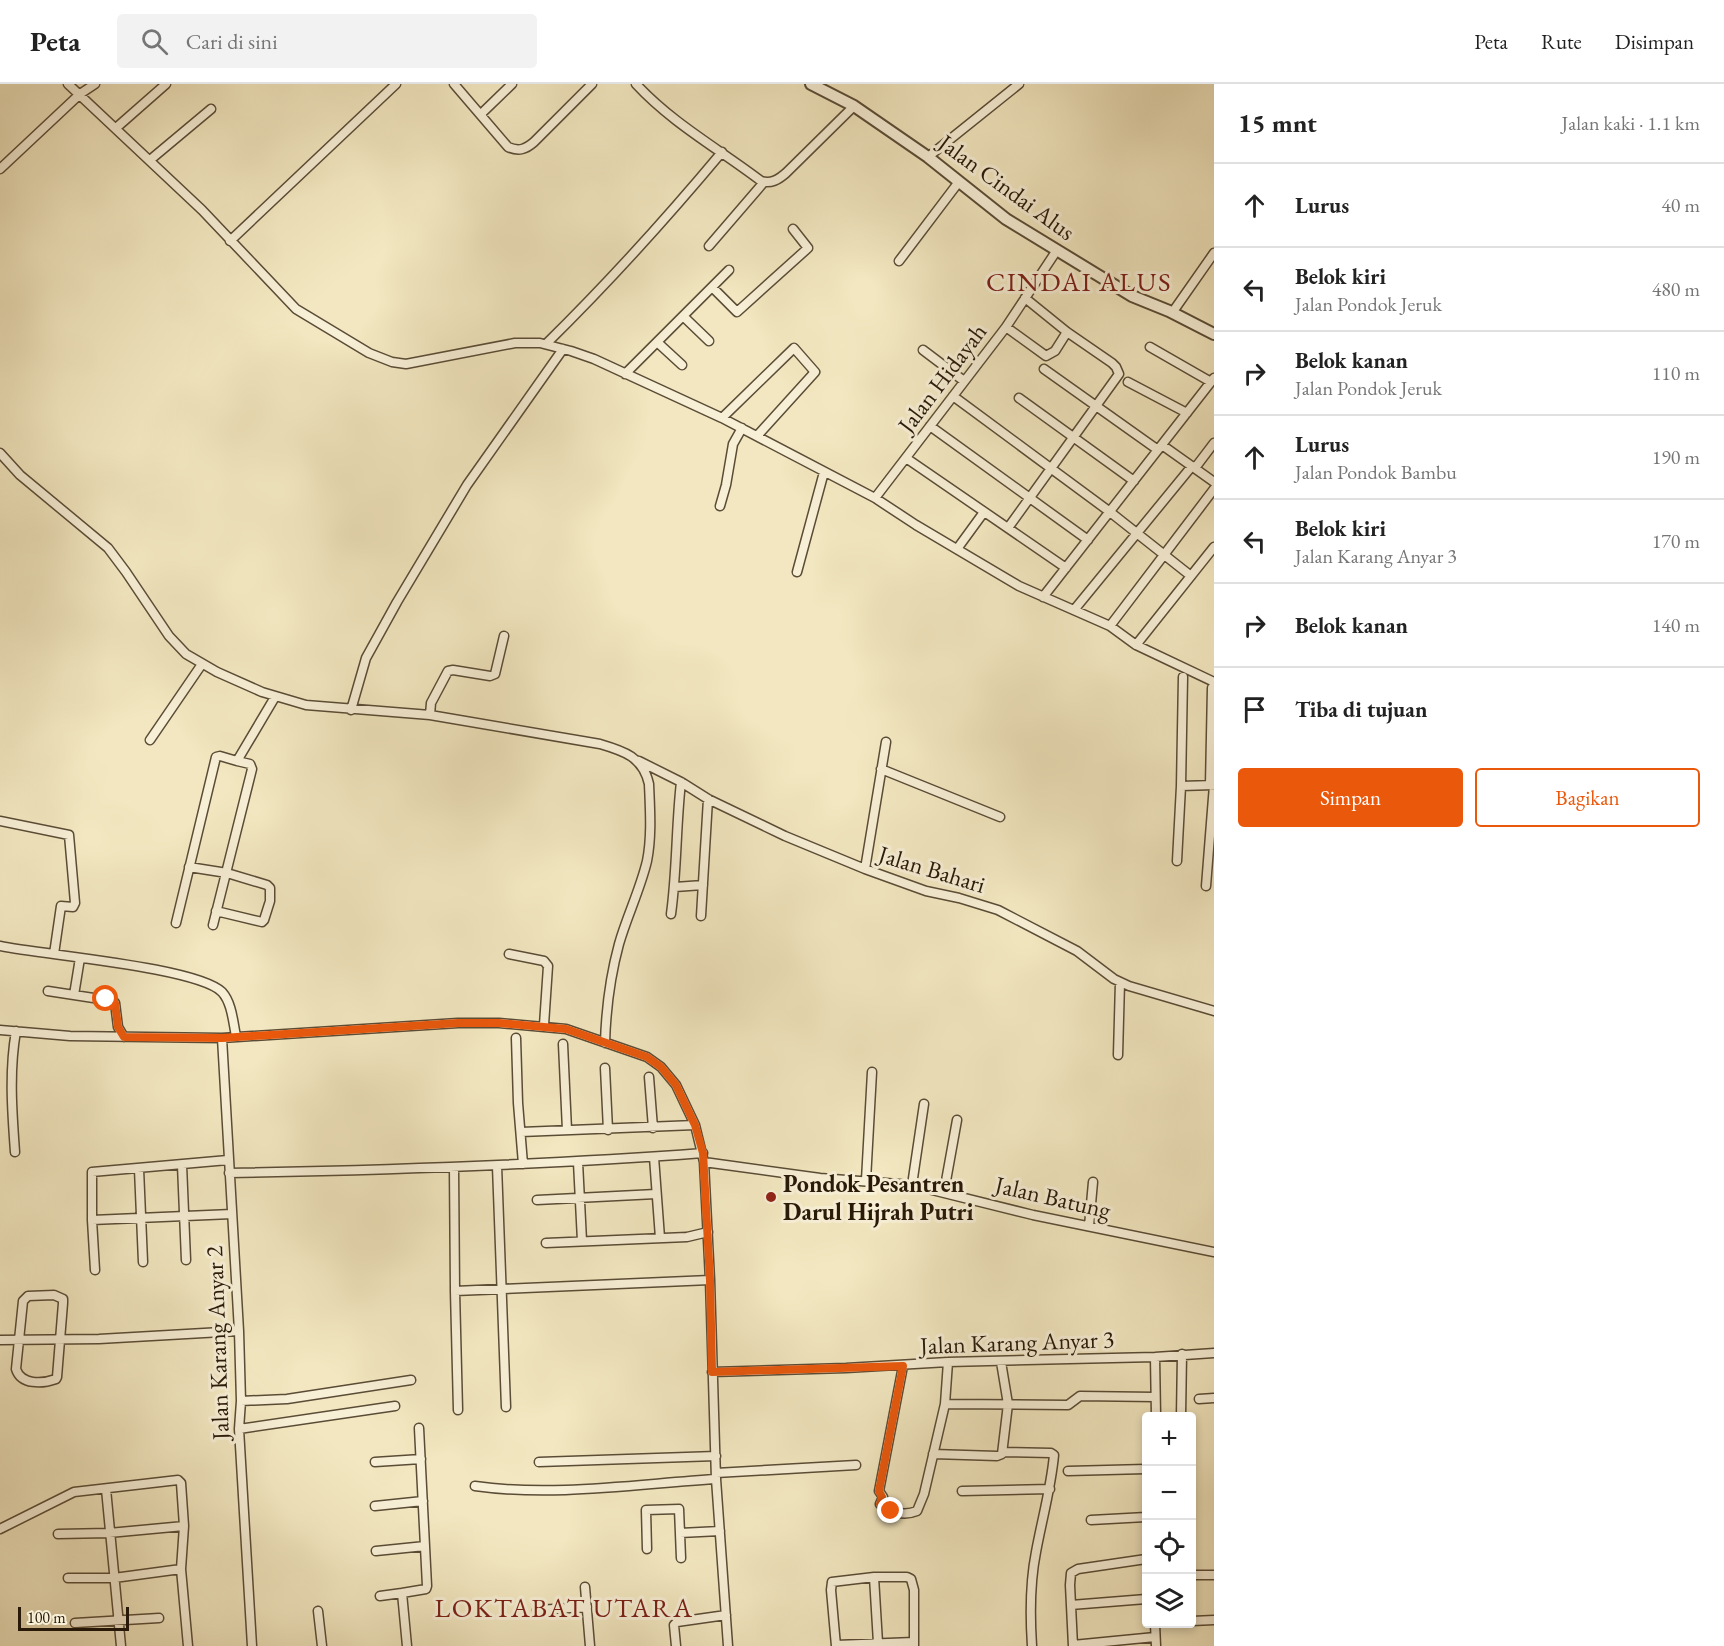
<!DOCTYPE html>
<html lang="id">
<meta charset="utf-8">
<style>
body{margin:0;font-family:"EB Garamond",serif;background:#f2f2f2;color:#222}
.controls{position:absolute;right:18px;bottom:18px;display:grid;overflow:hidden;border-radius:6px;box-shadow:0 3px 9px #0003}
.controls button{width:54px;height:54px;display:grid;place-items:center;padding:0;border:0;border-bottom:2px solid #e0e0e0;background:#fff;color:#222;font:30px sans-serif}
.scale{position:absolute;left:18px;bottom:15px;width:111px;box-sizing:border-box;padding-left:6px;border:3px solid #281908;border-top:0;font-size:16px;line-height:21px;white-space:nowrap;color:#281908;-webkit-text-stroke:4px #f7efd6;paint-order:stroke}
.stop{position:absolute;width:18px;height:18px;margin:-14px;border:4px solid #ea580c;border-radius:50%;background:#fff}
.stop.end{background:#ea580c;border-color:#fff;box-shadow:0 2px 6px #0008}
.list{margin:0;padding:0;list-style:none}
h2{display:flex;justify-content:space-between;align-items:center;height:78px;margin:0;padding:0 24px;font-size:26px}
h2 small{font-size:20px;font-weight:400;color:#767676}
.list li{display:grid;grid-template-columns:39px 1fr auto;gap:18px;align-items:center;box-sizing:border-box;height:84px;padding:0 24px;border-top:2px solid #e0e0e0}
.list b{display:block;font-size:22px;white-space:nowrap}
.list p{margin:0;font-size:20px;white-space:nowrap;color:#767676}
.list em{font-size:20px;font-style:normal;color:#767676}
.actions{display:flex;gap:12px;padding:18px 24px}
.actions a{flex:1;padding:14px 0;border:2px solid #ea580c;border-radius:6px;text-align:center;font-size:21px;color:#ea580c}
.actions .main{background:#ea580c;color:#fff}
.icon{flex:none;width:33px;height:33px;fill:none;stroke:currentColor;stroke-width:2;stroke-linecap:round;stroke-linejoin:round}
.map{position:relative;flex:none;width:1214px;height:1562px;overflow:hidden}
header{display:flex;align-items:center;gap:36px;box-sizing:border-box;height:84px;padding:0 30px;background:#fff;border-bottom:2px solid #e0e0e0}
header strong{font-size:28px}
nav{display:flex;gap:33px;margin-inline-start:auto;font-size:21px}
.search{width:420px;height:54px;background:#f2f2f2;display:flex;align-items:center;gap:15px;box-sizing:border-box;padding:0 21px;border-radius:6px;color:#767676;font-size:22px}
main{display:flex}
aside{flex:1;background:#fff}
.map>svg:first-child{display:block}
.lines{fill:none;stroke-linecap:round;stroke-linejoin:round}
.minor-casing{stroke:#5a4c36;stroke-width:11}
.tertiary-casing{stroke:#5a4c36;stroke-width:14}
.minor{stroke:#f7efd6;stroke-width:8}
.tertiary{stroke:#f7efd6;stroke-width:10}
.route{stroke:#ea580c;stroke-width:8}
.poi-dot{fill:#8f2418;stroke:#f7efd6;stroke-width:2}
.labels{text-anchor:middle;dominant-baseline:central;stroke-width:6;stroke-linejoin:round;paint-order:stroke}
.street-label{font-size:24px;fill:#281908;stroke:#f7efd6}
.poi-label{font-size:24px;font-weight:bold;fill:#281908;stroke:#f7efd6;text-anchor:start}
.quarter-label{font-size:27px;letter-spacing:1.5px;fill:#7a1f14;stroke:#f7efd6}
</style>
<header>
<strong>Peta</strong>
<div class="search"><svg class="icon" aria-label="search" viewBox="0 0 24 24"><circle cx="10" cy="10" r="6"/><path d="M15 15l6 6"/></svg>Cari di sini</div>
<nav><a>Peta</a><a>Rute</a><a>Disimpan</a></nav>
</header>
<main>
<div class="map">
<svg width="1214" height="1562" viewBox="0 0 1214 1562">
<rect width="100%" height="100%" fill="#f2e7c0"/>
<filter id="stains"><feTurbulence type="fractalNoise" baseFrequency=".00333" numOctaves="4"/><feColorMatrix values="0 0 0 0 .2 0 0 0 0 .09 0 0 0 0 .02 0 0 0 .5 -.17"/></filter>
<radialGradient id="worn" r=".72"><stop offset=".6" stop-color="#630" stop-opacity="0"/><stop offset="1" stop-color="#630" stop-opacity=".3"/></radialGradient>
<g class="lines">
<g class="minor-casing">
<path id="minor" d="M 68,0 L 202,126 L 296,225 L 369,269 L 392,278 L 406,280 L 515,259 L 540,259 L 571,267 L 594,275 L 722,334 L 875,414 L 916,441 L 1019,502 L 1110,542 L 1136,561 L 1214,598
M 454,0 L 508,63 C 519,68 526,65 534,58 L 592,0
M 636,0 C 672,39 719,65 761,97 C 771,100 778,96 786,89 L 854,22
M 481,30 L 512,0
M 116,44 L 166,0
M 928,73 L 1019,0
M 150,76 L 211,25
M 0,85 L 80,10 L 95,0
M 230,157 L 396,0
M 709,162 L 764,98
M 899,177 L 958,99
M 712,203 L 737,228 L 808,164 L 793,145
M 1172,229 L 1214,169
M 683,232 L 709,257
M 1006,243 L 1046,272 L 1055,267 L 1067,248
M 657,258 L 682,281
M 546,260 C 608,199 666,135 722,68
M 1150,263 L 1211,298
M 923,266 L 964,297
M 1044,285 L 1158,366
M 625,290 L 729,186
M 1128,298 L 1187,329
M 953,312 L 1110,428 L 1191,492
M 1019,314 L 1134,397
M 722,334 L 794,264 L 815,288 L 757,352
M 930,342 L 1088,456
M 1162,361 L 1214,398
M 0,369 L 20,391 L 108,464 L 126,488 L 169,552 L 186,570 L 217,588 L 262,608 L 306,621 L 430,631 L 600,660 C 624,667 643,673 649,700 C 650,725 652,752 647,777 C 640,806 627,832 619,860 C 610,893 606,925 605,959
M 906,374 L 1066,484
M 1195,384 L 1214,359
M 875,414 L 1006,243 L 1057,166
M 720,422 L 726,401 L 733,360 L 742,344
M 1008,444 L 1119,290 L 1116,283 L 1112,279 L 1067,248 L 1025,214
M 957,465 L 984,428
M 797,488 L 824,388
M 1043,513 L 1214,294
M 1074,526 L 1192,382
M 1110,542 L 1214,405
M 1136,561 L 1214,463
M 351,626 L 366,574 L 397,518 L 467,401 L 563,265
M 430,631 L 431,619 L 448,587 L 453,586 L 490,592 L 495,590 L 504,552
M 150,656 L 202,580
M 639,677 L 681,698 L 708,715 L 785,752 L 865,785 L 926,807 L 959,814 L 998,826 L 1077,867 L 1114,895 L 1129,902 L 1214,927
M 881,685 L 1000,733
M 1210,701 L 1212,604
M 1181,702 L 1214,701
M 0,737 L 69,751 L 75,819 L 73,823 L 61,822 L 54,870
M 1177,777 L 1181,702 L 1183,593
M 189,783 L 227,789 L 267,801 L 270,804 L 270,817 L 264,836 L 262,838 L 216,827
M 865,785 L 886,658
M 1206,802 L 1214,701
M 675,803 L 703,801
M 671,830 C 677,786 676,742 681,698
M 701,832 L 708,715
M 176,839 L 216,673 L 220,672 L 237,677 L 275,613
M 213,841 L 252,685 L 250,680 L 237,677
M 0,862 C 42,871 196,883 222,908 C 232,919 233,938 236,952
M 509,870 L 544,877 L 548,882 L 544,941
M 48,907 L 113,917 L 115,919 L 118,943 L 124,953
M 74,911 L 80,874
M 0,946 L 70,952 L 222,954 L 458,939 L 499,939 L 566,945 L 647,973 L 661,983 L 676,1001 L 695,1041 L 704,1078 L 710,1196 L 716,1395 L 728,1562
M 222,954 L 239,1247 L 241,1317 L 239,1345 L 252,1562
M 516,954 L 518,1019 L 523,1080
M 563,960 L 567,1046
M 1118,971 L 1120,898
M 605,984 L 608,1046
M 649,993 L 653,1044
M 521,1048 L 695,1041
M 15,1068 C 12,1027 9,987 16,947
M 654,1073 L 660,1154
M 228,1076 L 92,1088 L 92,1136 L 232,1130
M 578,1078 L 582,1157
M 704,1078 L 820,1094 L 912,1101 L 1033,1131 L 1214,1168
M 182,1081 L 186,1176
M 497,1082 L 506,1323
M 454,1084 L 455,1207 L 458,1326
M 139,1085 L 143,1178
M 229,1089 C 388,1086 545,1081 703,1069
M 866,1096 L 872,988
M 912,1101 L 924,1020
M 944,1108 L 957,1036
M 537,1116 L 656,1110
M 92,1136 L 95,1186
M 1089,1142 L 1093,1098
M 546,1159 L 687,1153 L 708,1148
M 455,1207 L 710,1196
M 54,1211 L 63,1215 L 63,1219 L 57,1293 L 56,1295 C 42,1300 21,1301 16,1285 L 23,1217 L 28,1212 Z
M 0,1256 L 99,1255 L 239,1247
M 1155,1273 L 1156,1332
M 903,1282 L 879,1407 L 883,1413 L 880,1420 C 889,1429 905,1432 917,1427 L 924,1410 L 945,1320 L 948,1278
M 712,1288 L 846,1284 L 948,1278 L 1155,1273 L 1214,1269
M 1199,1315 L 1214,1314
M 241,1317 L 287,1315 L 411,1296
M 945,1320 L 1068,1321 L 1080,1312 L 1155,1313
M 1181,1332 L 1182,1270
M 239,1345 L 395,1322
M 1004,1368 L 1051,1369 L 1054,1371 C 1051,1404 1042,1435 1036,1468 C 1030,1498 1030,1532 1032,1562
M 933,1370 L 997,1372 L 1002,1370 L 1008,1320 L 1001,1278
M 375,1378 L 421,1375
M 539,1378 L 716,1372
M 1068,1387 L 1146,1385
M 716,1389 L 856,1381
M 475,1402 C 553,1413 637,1400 716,1395
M 106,1405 L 121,1562
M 962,1407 L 1050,1405
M 375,1422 L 423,1417
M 1091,1436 L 1146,1433
M 0,1445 L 74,1408 L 178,1396 L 181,1399 L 184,1442 L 181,1485 L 188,1562
M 680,1449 L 720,1447
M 58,1450 L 109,1449 L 184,1442
M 647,1465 L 646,1426 L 679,1425 L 681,1474
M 376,1467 L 425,1462
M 1192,1491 L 1214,1491
M 874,1493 L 878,1559
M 68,1494 L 114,1494 L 181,1485
M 585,1503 L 590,1562
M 402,1509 L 426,1505 L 427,1502 L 419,1344
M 380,1512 L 402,1509 L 407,1562
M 1071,1521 L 1146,1515
M 537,1526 L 587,1523
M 318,1527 L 322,1562
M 1192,1537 L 1214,1536
M 75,1539 L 159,1534
M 1155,1540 L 1156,1562
M 836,1561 L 914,1558
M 1073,1561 L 1155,1553
M 676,1562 L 674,1541 L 677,1538 L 726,1531
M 836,1562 L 831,1506 L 832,1498 L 874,1493 L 907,1493 L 911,1495 L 914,1506 L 914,1562
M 1073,1562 L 1070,1501 L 1071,1489 L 1078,1485 L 1146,1475"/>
</g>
<g class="tertiary-casing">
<path id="tertiary" d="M 811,0 L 854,22 L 928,73 L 1006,135 L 1132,212 L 1169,227 L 1214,250"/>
</g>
<use href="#minor" class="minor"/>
<use href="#tertiary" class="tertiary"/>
</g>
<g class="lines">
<path class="route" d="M 106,915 L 115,919 L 118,943 L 124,953 L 222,954 L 458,939 L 499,939 L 566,945 L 647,973 L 661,983 L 676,1001 L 695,1041 L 703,1069 L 710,1196 L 712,1288 L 903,1282 L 879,1407 L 882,1413 L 880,1420 L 891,1427"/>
</g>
<circle class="poi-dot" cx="771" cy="1113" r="6"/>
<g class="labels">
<g class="street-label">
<text transform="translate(1007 103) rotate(36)">Jalan Cindai Alus</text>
<text transform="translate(942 294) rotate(-53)">Jalan Hidayah</text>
<text transform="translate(932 785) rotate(17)">Jalan Bahari</text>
<text transform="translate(1053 1113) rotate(13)">Jalan Batung</text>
<text transform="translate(1017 1258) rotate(-2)">Jalan Karang Anyar 3</text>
<text transform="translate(217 1259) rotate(-92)">Jalan Karang Anyar 2</text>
</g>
<g class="poi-label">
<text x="783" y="1099">Pondok Pesantren<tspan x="783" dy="28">Darul Hijrah Putri</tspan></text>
</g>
<g class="quarter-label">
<text x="1079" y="197">CINDAI ALUS</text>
<text x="564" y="1523">LOKTABAT UTARA</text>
</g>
</g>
<rect width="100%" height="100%" filter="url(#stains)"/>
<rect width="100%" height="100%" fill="url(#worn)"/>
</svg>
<div class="controls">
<button>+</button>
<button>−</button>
<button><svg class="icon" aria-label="locate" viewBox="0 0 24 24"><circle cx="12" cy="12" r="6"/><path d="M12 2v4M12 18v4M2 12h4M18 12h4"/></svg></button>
<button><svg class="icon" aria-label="layers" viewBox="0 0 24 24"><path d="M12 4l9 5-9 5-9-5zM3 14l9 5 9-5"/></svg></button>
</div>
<div class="scale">100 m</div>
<div class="stop" style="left:106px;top:915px"></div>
<div class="stop end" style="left:891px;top:1427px"></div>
</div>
<aside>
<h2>15 mnt<small>Jalan kaki · 1.1 km</small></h2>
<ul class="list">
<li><svg class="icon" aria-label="ahead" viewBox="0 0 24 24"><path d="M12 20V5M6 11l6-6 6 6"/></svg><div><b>Lurus</b></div><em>40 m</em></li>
<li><svg class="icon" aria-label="left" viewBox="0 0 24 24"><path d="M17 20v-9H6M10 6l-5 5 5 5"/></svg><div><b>Belok kiri</b><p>Jalan Pondok Jeruk</p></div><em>480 m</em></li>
<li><svg class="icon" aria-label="right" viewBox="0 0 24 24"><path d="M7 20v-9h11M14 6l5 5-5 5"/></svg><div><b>Belok kanan</b><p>Jalan Pondok Jeruk</p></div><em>110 m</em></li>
<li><svg class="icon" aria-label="ahead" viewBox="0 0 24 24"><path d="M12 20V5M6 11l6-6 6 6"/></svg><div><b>Lurus</b><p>Jalan Pondok Bambu</p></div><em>190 m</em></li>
<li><svg class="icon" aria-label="left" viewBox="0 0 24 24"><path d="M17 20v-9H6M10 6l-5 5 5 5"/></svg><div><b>Belok kiri</b><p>Jalan Karang Anyar 3</p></div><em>170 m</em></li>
<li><svg class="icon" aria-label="right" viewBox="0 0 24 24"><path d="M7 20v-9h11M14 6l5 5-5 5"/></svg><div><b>Belok kanan</b></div><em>140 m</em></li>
<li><svg class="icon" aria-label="arrive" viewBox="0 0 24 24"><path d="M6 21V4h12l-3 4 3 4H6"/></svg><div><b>Tiba di tujuan</b></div></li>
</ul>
<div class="actions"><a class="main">Simpan</a><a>Bagikan</a></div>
</aside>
</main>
